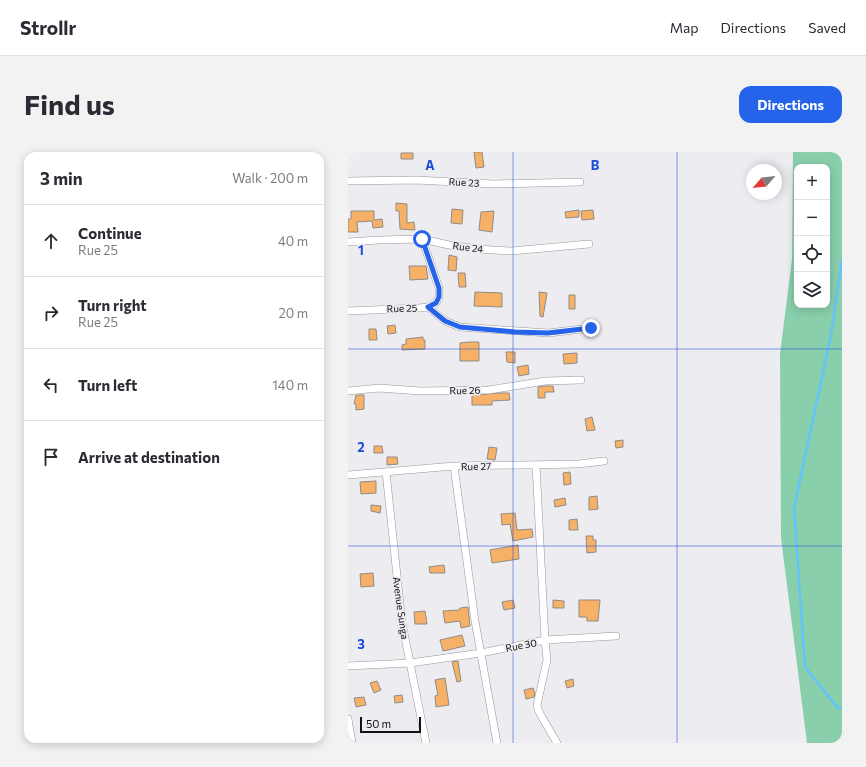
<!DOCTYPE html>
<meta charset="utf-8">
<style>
body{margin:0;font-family:Commissioner,sans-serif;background:#f2f2f3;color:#2b2b33}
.controls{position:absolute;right:12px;top:12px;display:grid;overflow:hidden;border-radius:8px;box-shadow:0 2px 10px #0003}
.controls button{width:36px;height:36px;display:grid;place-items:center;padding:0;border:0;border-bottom:1px solid #e1e1e2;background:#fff;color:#2b2b33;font:20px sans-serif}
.compass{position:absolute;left:398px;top:12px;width:36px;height:36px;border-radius:50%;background:#fff;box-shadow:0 2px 10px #0003;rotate:242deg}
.scale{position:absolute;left:12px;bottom:10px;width:61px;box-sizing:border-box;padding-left:4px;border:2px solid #111113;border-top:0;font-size:11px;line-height:14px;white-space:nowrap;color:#111113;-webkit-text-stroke:3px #edecf1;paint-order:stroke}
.stop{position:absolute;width:12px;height:12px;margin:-9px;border:3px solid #2563eb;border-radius:50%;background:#fff}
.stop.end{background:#2563eb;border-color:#fff;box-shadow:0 1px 4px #0008}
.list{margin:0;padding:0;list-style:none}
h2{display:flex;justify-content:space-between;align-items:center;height:52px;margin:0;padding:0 16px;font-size:17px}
h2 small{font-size:13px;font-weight:400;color:#7c7c81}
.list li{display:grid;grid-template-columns:26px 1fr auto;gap:12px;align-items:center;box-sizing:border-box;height:72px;padding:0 16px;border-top:1px solid #e1e1e2}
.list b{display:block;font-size:15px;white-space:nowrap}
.list p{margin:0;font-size:13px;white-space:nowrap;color:#7c7c81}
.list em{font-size:13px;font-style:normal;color:#7c7c81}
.icon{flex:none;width:22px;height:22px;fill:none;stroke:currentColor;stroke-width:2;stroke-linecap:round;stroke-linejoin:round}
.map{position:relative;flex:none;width:494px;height:591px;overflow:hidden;border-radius:12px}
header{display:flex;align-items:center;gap:24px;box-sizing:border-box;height:56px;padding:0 20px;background:#fff;border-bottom:1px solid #e1e1e2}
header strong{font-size:19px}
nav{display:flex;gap:22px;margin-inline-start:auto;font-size:14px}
.intro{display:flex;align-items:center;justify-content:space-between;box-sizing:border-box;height:96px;padding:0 24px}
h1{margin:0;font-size:28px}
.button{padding:10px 18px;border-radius:12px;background:#2563eb;color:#fff;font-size:14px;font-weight:700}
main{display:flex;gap:24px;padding:0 24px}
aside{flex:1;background:#fff;border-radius:12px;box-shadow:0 2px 10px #0003}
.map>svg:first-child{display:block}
.green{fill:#89cfac;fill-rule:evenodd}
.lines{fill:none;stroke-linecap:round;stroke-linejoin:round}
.stream{stroke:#62c4fc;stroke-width:2.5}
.building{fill:#f6b166;stroke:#8f8b88}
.street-casing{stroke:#97969b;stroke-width:8}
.street{stroke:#fff;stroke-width:7}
.route{stroke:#2563eb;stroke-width:5}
.grid{fill:none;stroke:#1d4ed8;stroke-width:1;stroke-opacity:0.55}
.labels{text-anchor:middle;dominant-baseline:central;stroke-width:3.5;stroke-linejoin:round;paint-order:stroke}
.street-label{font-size:10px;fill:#111113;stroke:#edecf1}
.grid-label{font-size:13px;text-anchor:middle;font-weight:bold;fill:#1d4ed8;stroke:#edecf1;stroke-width:3.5;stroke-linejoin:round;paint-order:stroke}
</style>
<header>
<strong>Strollr</strong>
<nav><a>Map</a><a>Directions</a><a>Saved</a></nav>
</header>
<div class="intro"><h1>Find us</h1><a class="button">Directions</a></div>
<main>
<aside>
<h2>3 min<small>Walk · 200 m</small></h2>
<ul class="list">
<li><svg class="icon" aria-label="ahead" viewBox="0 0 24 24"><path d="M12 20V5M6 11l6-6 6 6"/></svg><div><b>Continue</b><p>Rue 25</p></div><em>40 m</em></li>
<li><svg class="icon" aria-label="right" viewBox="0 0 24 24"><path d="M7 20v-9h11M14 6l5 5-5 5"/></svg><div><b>Turn right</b><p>Rue 25</p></div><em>20 m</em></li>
<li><svg class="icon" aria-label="left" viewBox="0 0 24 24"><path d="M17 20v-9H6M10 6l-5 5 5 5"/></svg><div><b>Turn left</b></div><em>140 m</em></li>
<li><svg class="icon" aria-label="arrive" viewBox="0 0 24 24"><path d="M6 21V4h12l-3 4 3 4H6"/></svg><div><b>Arrive at destination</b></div></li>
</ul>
</aside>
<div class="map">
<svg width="494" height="591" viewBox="0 0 494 591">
<rect width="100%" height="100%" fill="#edecf1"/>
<path class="green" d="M 445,0 L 494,0 L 494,591 L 459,591 L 433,386 L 432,202 L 444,107 ZM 449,15 L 479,15 L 479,153 L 449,153 Z"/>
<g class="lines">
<path class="stream" d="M 494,108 L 483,183 L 446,356 L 457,515 L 489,555 L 494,556"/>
</g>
<path class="building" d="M 126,0 L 134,0 L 136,15 L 128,16 Z
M 53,1 L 65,1 L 65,7 L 53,7 Z
M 48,51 L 59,52 L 59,71 L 66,70 L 67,78 L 52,77 L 51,59 L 48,59 Z
M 104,57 L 115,58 L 114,72 L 103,71 Z
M 231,58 L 231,65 L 218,66 L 217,60 Z
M 245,58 L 246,67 L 234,68 L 233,59 Z
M 3,59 L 26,59 L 26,68 L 34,67 L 35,75 L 25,76 L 24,69 L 9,70 L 10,80 L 0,80 L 0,67 L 3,67 Z
M 146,59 L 144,80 L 131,78 L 133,60 Z
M 101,103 L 109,105 L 108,119 L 100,118 Z
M 61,114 L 78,114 L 80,127 L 62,128 Z
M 110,121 L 117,121 L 118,135 L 111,135 Z
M 127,140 L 154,141 L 154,155 L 126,154 Z
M 191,140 L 199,141 L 195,165 L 192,164 Z
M 221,143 L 227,143 L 227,157 L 221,157 Z
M 47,173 L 48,181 L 40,182 L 39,174 Z
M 21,177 L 28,177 L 29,188 L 21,188 Z
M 75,185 L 75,188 L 77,188 L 77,197 L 54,198 L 54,193 L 58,192 L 58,187 Z
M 121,190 L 131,190 L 131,209 L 112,209 L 112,191 Z
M 158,200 L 167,200 L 167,211 L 159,210 Z
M 229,201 L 229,211 L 216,212 L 215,202 Z
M 180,213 L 181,222 L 171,224 L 169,215 Z
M 197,234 L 205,234 L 206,240 L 197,240 L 197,246 L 190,246 L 190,235 Z
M 151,241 L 161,241 L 162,248 L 144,249 L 144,253 L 124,253 L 124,243 Z
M 8,243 L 16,243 L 16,257 L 8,258 L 8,252 L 6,252 Z
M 244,265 L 247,278 L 239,279 L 237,267 Z
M 275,288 L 275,295 L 268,296 L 267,289 Z
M 26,294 L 34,294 L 35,301 L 26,301 Z
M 141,295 L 149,296 L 147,308 L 139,307 Z
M 39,305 L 49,305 L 50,312 L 39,313 Z
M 222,320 L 223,332 L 216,333 L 215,321 Z
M 28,329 L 28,341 L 13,342 L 12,330 Z
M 249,344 L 250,357 L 241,358 L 241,345 Z
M 217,346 L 218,353 L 207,355 L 206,348 Z
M 23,353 L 33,354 L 32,361 L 23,359 Z
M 167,361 L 169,378 L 184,377 L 185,385 L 165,389 L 162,372 L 154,373 L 153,362 Z
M 229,367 L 230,378 L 221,378 L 221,368 Z
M 238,384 L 245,384 L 245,388 L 248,388 L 248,400 L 239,401 Z
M 170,393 L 171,407 L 144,411 L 142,398 Z
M 96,413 L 97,421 L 82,421 L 81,415 Z
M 25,421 L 26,434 L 13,435 L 12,422 Z
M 165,448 L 167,456 L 156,458 L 154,450 Z
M 205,448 L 216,449 L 216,456 L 205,456 Z
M 231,448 L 252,448 L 250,469 L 239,469 L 239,465 L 231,465 Z
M 120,455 L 122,474 L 113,476 L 112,469 L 97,471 L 95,459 L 111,458 L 112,456 Z
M 77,459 L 79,472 L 67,472 L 66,460 Z
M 114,483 L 117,494 L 95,499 L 92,488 Z
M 110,509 L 113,529 L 109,530 L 104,510 Z
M 97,526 L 101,553 L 88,555 L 87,544 L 90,543 L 87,528 Z
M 225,527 L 226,534 L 219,536 L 217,529 Z
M 29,529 L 33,538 L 26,541 L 22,531 Z
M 185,536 L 187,541 L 186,545 L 178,547 L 176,538 Z
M 54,543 L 55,550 L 47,551 L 46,544 Z
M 16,545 L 18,553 L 8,555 L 6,546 Z"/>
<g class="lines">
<g class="street-casing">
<path id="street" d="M 0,29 L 68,28 L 145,32 L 232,30
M 0,90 L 31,88 L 74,87 L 101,93 L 129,97 L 163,99 L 241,92
M 80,155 L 97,169 L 112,175 L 200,181 L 243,176
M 0,159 L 71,156 L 80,155 L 88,151 L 91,145 L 91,136 L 74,87
M 0,239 L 31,236 L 72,239 L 141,238 L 197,229 L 233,228
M 106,314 L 127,469 L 149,591
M 38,320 L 54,471 L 78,591
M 0,323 L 106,314 L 230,312 L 256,309
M 0,514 L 62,511 L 133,501 L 197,488 L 188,313
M 0,567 L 4,591
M 209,591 L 191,560 L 189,553 L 199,508 L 197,488 L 268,484"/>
</g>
<use href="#street" class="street"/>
</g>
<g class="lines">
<path class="route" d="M 74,87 L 91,136 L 91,145 L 88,151 L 80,155 L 97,169 L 112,175 L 167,180 L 200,181 L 243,176"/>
</g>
<path class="grid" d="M 165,0 L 165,591M 329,0 L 329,591M 0,197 L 494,197M 0,394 L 494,394"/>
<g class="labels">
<g class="street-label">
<text transform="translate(116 30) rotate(3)">Rue 23</text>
<text transform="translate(120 95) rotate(7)">Rue 24</text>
<text transform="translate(54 156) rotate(-2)">Rue 25</text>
<text transform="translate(117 238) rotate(-1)">Rue 26</text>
<text transform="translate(128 314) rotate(-1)">Rue 27</text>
<text transform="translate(53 456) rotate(82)">Avenue Sunga</text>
<text transform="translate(173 493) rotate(-11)">Rue 30</text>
</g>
</g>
<g class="grid-label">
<text x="82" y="18">A</text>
<text x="247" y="18">B</text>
<text x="13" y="103">1</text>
<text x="13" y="300">2</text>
<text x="13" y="497">3</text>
</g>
</svg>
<div class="controls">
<button>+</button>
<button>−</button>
<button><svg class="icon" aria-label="locate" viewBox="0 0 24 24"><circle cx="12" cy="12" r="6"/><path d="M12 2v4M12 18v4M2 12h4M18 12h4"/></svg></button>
<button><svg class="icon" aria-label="layers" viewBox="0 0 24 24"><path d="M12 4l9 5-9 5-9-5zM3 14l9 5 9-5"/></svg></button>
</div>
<svg class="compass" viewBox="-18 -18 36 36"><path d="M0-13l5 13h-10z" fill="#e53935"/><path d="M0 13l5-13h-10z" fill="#7c7c81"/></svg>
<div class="scale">50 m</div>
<div class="stop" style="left:74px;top:87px"></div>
<div class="stop end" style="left:243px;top:176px"></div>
</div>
</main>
